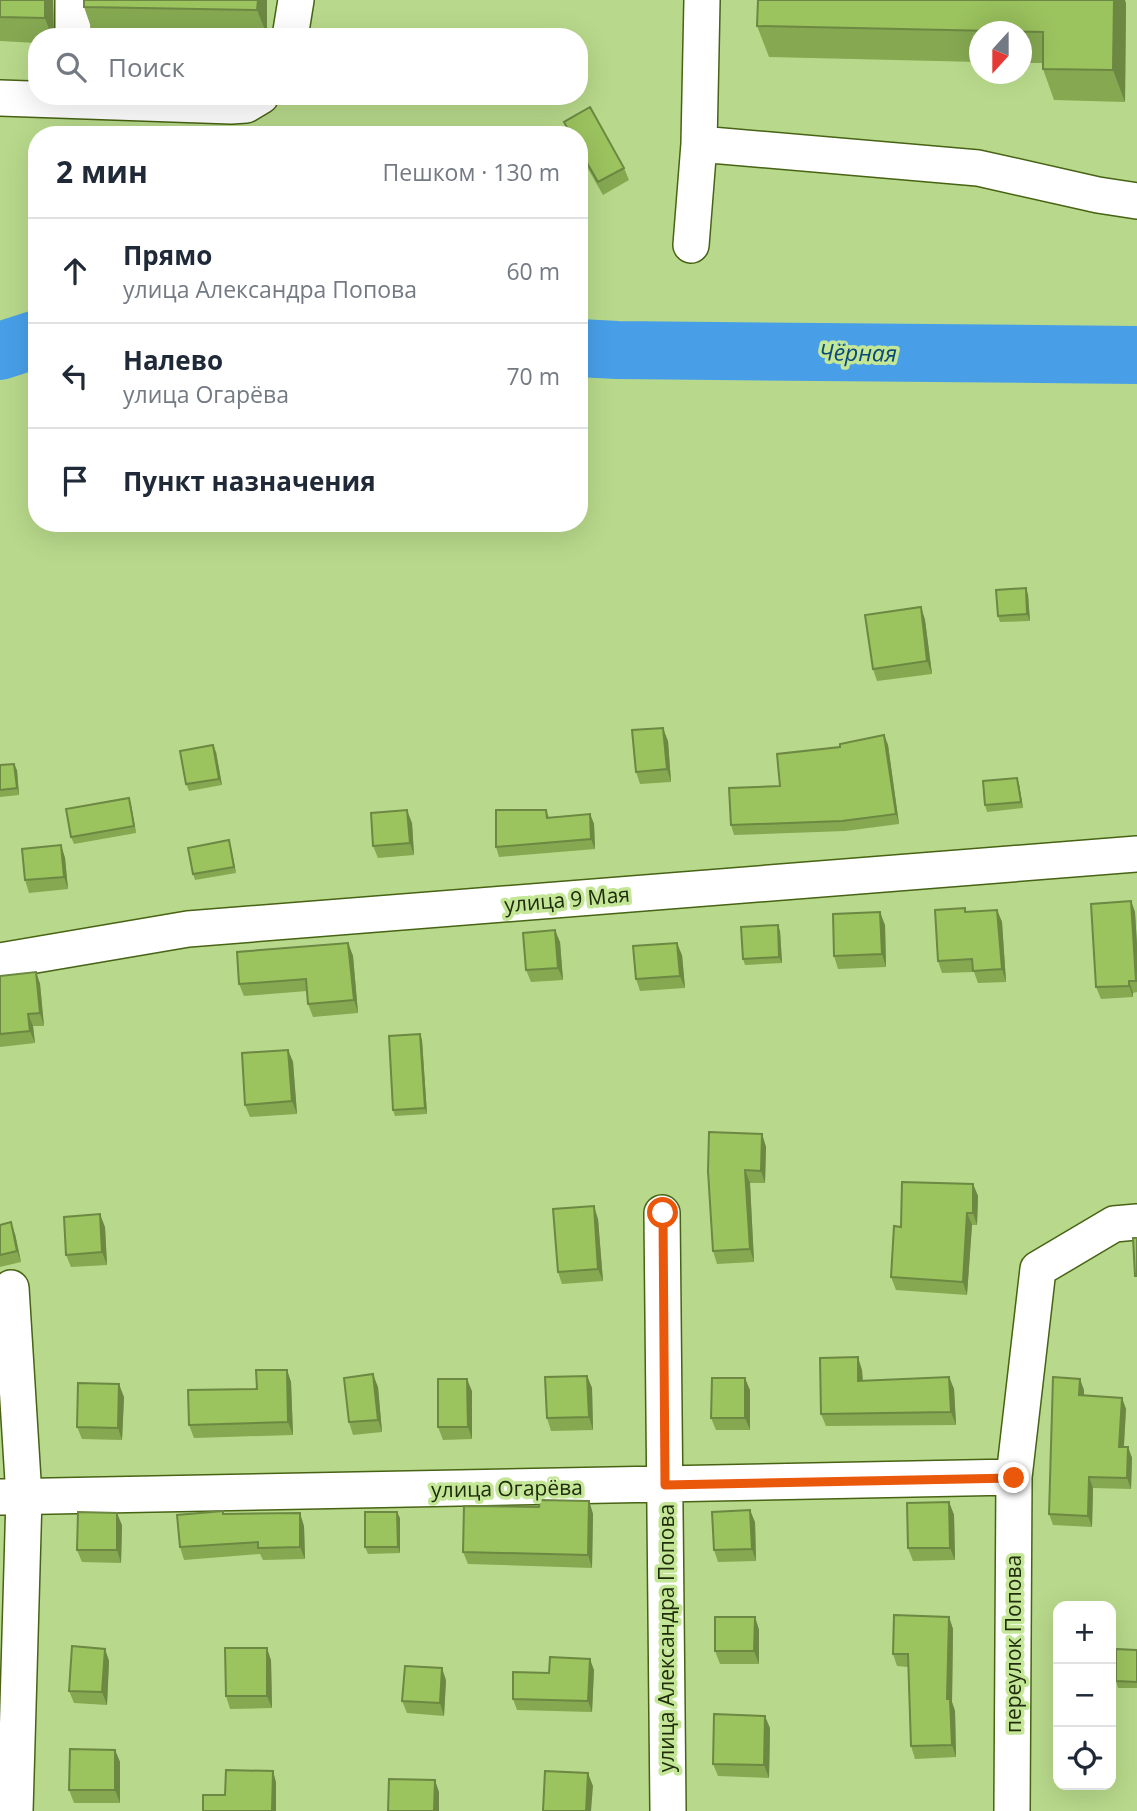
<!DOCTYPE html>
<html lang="ru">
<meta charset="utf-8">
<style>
body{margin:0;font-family:"Open Sans",sans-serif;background:#f6f6f7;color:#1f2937}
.controls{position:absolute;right:21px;bottom:21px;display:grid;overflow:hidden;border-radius:14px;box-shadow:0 7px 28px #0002}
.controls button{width:63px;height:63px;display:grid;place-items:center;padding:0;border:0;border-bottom:2px solid #e0e1e3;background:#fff;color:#1f2937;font:35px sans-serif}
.compass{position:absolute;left:969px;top:21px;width:63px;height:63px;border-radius:50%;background:#fff;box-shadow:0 7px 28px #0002;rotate:201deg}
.stop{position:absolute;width:21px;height:21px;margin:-16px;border:5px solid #ea580c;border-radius:50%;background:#fff}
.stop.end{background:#ea580c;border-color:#fff;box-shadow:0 2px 7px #0008}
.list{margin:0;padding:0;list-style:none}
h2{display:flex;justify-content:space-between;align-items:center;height:91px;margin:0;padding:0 28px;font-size:30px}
h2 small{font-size:23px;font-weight:400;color:#747a83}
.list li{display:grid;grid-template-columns:46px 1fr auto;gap:21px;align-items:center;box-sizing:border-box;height:105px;padding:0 28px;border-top:2px solid #e0e1e3}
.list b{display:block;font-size:26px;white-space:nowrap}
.list p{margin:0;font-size:23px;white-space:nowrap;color:#747a83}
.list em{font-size:23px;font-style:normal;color:#747a83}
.icon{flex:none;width:38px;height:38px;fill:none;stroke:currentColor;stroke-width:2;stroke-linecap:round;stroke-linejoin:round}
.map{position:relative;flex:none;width:1137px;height:1811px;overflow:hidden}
.search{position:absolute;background:#fff;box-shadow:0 7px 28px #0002;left:28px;top:28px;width:560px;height:77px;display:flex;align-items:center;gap:18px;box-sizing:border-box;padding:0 24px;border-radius:28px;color:#747a83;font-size:26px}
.panel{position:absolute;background:#fff;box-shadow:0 7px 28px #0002;left:28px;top:126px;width:560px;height:406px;border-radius:28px}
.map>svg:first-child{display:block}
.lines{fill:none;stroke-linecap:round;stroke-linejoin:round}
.river{stroke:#489fe8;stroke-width:58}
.minor-casing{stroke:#476313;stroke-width:38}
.minor{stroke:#fff;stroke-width:35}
.wall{fill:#85a851}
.shaded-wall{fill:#6c8842}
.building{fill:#9bc35e;stroke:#6c8842;stroke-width:2}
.route{stroke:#ea580c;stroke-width:9}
.labels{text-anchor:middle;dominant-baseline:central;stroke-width:7;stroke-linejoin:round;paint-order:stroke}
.street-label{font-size:21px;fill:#202c0c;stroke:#c4e697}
.water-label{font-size:23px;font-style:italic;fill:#094a7a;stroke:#c4e697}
</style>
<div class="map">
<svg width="1137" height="1811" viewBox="0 0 1137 1811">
<rect width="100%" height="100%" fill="#b8d98b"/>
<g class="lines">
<path class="river" d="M 579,348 L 617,350 L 1137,355
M 0,351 L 37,339"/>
<g class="minor-casing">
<path id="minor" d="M 73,0 L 73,37
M 702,0 L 699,144 L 978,168 L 1098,195 L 1137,201
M 290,37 L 296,0
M 0,98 L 231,106 L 246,105 L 261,96
M 691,245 L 699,144
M 0,961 L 188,929 L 1137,854
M 662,1213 L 668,1811
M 11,1288 L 24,1497 L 15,1811
M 0,1497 L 1014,1477
M 1012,1811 L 1014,1477 L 1038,1269 L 1114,1224 L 1137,1222"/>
</g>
<use href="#minor" class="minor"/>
</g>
<path class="wall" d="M 0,0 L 53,0 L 54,37 L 37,37 L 37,43 L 0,41 Z
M 84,0 L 267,0 L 267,35 L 93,33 L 84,7 Z
M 758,0 L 1125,0 L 1126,4 L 1125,102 L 1054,100 L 1043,69 L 1043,63 L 1021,63 L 1021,32 L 979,32 L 979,62 L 769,57 L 757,26 Z
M 564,122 L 624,168 L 629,180 L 603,195 L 579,153 L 579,135 L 569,135 Z
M 1026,588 L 1028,595 L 1030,621 L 1000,622 L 998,616 Z
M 921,607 L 925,620 L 932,674 L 877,681 L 873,669 Z
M 884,735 L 888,745 L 899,824 L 845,831 L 734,835 L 731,825 L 780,786 L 840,747 Z
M 668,741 L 671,782 L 640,784 L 636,772 Z
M 216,752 L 222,785 L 189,791 L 186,784 Z
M 0,765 L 17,770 L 19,795 L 0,797 Z
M 1019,784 L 1023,808 L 987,812 L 985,805 Z
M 129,798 L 131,805 L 136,833 L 74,844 L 71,837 Z
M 546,810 L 549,817 L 590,814 L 594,824 L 595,849 L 499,857 L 496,847 Z
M 412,823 L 414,855 L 378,858 L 373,846 Z
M 229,840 L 236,873 L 195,880 L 193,874 Z
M 61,845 L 65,858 L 68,889 L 29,893 L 25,880 Z
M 1131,901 L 1135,912 L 1137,945 L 1137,992 L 1133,993 L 1133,997 L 1101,999 L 1096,987 Z
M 965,908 L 966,912 L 997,910 L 1002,922 L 1006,982 L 978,983 L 974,972 L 942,973 L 938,961 Z
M 885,925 L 886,967 L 838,969 L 834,956 Z
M 780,931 L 782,963 L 745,965 L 743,959 Z
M 560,942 L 563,980 L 531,982 L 526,970 Z
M 348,943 L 353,956 L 358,1013 L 313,1017 L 308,1004 L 307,991 L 244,996 L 239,984 Z
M 682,955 L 685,988 L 640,991 L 636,979 Z
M 36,972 L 40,984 L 44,1026 L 33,1026 L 35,1043 L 0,1047 L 0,976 Z
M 422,1040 L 427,1114 L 395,1116 L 393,1110 Z
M 288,1050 L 293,1062 L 297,1114 L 250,1117 L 245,1105 Z
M 762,1134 L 766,1147 L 765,1183 L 750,1183 L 754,1262 L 717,1264 L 713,1251 L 708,1171 Z
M 973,1184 L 978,1196 L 977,1225 L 972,1225 L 967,1295 L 896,1290 L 891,1277 L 901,1227 Z
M 598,1219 L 603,1281 L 562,1284 L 558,1272 Z
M 0,1225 L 15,1234 L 21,1262 L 0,1267 Z
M 105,1227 L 107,1265 L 71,1267 L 66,1255 Z
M 287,1370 L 291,1382 L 293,1435 L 194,1438 L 189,1425 L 257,1389 Z
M 862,1370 L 863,1381 L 949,1377 L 954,1389 L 956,1425 L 826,1426 L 821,1414 Z
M 587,1376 L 592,1388 L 593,1430 L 551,1431 L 547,1418 Z
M 378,1387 L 382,1432 L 353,1435 L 349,1422 Z
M 750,1390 L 750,1430 L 716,1430 L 711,1418 Z
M 1084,1390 L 1084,1395 L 1122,1398 L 1126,1409 L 1124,1447 L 1128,1447 L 1132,1458 L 1131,1489 L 1093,1488 L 1092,1527 L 1053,1525 L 1049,1514 Z
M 472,1391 L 472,1439 L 443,1440 L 438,1427 Z
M 124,1397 L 122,1440 L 82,1439 L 77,1427 Z
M 589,1501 L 593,1514 L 592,1568 L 468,1564 L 463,1552 L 539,1507 Z
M 949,1502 L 954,1515 L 955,1560 L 913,1561 L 908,1548 Z
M 224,1514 L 304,1526 L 305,1559 L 263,1560 L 260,1554 L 184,1560 L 180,1547 Z
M 400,1518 L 400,1553 L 368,1554 L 365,1547 Z
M 755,1522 L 756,1561 L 718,1562 L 714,1550 Z
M 122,1525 L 121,1563 L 82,1562 L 77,1550 Z
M 755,1617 L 759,1630 L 759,1664 L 720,1664 L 715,1651 Z
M 949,1617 L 953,1629 L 952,1702 L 955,1711 L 956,1757 L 915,1759 L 911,1746 L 908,1667 L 897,1666 L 893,1654 Z
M 105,1649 L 109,1661 L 107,1705 L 74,1703 L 69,1691 Z
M 1137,1650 L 1137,1688 L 1118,1688 L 1116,1681 Z
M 271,1660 L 272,1708 L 230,1709 L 226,1696 Z
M 594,1670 L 592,1712 L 517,1710 L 513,1699 L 549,1673 Z
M 446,1680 L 444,1716 L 407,1713 L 402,1701 Z
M 770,1728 L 769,1778 L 718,1776 L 713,1764 Z
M 115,1750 L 120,1762 L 120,1803 L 74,1803 L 69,1790 Z"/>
<path class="shaded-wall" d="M 45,0 L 53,0 L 54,37 L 52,37 L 45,18 Z
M 258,0 L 267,0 L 267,35 L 257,10 Z
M 1114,0 L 1125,0 L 1126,4 L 1125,102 L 1113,70 Z
M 1026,588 L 1028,595 L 1030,621 L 1027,614 Z
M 921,607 L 925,620 L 932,674 L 927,661 Z
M 663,728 L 668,741 L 671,782 L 667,769 Z
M 884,735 L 888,745 L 899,824 L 896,814 Z
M 213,745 L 216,752 L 222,785 L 219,779 Z
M 14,764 L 17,770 L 19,795 L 17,788 Z
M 1017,778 L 1019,784 L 1023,808 L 1021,802 Z
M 129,798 L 131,805 L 136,833 L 134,826 Z
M 407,810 L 412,823 L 414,855 L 410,843 Z
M 590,814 L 594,824 L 595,849 L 591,839 Z
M 229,840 L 231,847 L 236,873 L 234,867 Z
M 61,845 L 65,858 L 68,889 L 64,877 Z
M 1131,901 L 1135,912 L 1137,945 L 1137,983 Z
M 997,910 L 1002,922 L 1006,982 L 1002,969 Z
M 880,912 L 885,925 L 886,967 L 882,954 Z
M 778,925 L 780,931 L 782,963 L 779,957 Z
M 555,930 L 560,942 L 563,980 L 558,968 Z
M 348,943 L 353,956 L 358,1013 L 354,1000 Z
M 677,943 L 682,955 L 685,988 L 680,976 Z
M 36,972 L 40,984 L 44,1026 L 40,1013 Z
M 1129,981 L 1133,993 L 1133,997 L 1129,986 Z
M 28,1014 L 33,1026 L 35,1043 L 30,1031 Z
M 420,1034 L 422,1040 L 427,1114 L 425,1108 Z
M 288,1050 L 293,1062 L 297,1114 L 292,1101 Z
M 762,1134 L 766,1147 L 765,1183 L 761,1171 Z
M 745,1170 L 750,1183 L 754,1262 L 750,1249 Z
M 973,1184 L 978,1196 L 977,1225 L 973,1213 Z
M 594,1206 L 598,1219 L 603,1281 L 598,1269 Z
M 967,1213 L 972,1225 L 967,1295 L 963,1282 Z
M 100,1214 L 105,1227 L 107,1265 L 102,1252 Z
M 11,1222 L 15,1234 L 21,1262 L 17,1251 Z
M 858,1357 L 862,1370 L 863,1393 L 858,1381 Z
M 287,1370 L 291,1382 L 293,1435 L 288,1422 Z
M 373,1374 L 378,1387 L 382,1432 L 378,1420 Z
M 587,1376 L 592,1388 L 593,1430 L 589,1417 Z
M 949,1377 L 954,1389 L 956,1425 L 951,1412 Z
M 745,1378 L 750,1390 L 750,1430 L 745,1418 Z
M 467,1379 L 472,1391 L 472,1439 L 468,1427 Z
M 1080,1379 L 1084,1390 L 1084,1406 L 1079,1395 Z
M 119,1384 L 124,1397 L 122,1440 L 118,1428 Z
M 1122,1398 L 1126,1409 L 1123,1458 L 1119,1447 Z
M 1128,1447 L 1132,1458 L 1131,1489 L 1127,1478 Z
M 1089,1477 L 1093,1488 L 1092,1527 L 1088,1516 Z
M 589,1501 L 593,1514 L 592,1568 L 588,1555 Z
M 949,1502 L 954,1515 L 955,1560 L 950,1548 Z
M 750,1510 L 755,1522 L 756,1561 L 752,1549 Z
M 397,1512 L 400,1518 L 400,1553 L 398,1547 Z
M 117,1513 L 122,1525 L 121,1563 L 117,1550 Z
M 300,1513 L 304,1526 L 305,1559 L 300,1547 Z
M 755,1617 L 759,1630 L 759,1664 L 754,1651 Z
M 949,1617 L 953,1629 L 952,1702 L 955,1711 L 956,1757 L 952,1745 L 947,1699 Z
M 267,1648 L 271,1660 L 272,1708 L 267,1696 Z
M 105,1649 L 109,1661 L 107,1705 L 102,1692 Z
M 590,1659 L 594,1670 L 592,1712 L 588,1701 Z
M 442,1668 L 446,1680 L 444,1716 L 440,1703 Z
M 765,1716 L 770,1728 L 769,1778 L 764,1765 Z
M 115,1750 L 120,1762 L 120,1803 L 115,1790 Z
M 273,1771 L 276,1782 L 276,1811 L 272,1811 Z
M 588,1773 L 593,1786 L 591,1811 L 586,1811 Z
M 435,1780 L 439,1792 L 439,1811 L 434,1811 Z"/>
<path class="building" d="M 0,0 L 45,0 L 45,18 L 0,17 Z
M 84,0 L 258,0 L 257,10 L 84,7 Z
M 758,0 L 1114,0 L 1113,70 L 1043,69 L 1043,32 L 757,26 Z
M 590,107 L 624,168 L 598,182 L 579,149 L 579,135 L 571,135 L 564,122 Z
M 1026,588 L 1027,614 L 998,616 L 996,590 Z
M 921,607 L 927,661 L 873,669 L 865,615 Z
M 663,728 L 667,769 L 636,772 L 632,730 Z
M 884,735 L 896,814 L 842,821 L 731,825 L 729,788 L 780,786 L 777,754 L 840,747 L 840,744 Z
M 213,745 L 219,779 L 186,784 L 180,751 Z
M 14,764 L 17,788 L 0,790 L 0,765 Z
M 1017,778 L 1021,802 L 985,805 L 983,781 Z
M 129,798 L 134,826 L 71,837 L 66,809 Z
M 407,810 L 410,843 L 373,846 L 371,813 Z
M 496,810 L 546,810 L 547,818 L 590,814 L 591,839 L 496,847 Z
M 229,840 L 234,867 L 193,874 L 188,848 Z
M 61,845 L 64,877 L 25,880 L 22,849 Z
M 1131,901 L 1136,981 L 1129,981 L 1129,986 L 1096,987 L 1091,904 Z
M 965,908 L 965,912 L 997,910 L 1002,969 L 973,971 L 972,959 L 938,961 L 935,910 Z
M 880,912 L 882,954 L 834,956 L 833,914 Z
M 778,925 L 779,957 L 743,959 L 741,927 Z
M 555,930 L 558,968 L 526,970 L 523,933 Z
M 348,943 L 354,1000 L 308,1004 L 306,979 L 239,984 L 237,952 Z
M 677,943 L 680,976 L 636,979 L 633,946 Z
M 36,972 L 40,1013 L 28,1014 L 30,1031 L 0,1034 L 0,976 Z
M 420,1034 L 425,1108 L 393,1110 L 389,1036 Z
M 288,1050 L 292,1101 L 245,1105 L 242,1053 Z
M 709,1132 L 762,1134 L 761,1171 L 745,1170 L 750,1249 L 713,1251 L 708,1171 Z
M 902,1182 L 973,1184 L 973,1213 L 967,1213 L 963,1282 L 891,1277 L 894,1226 L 901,1227 Z
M 594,1206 L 598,1269 L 558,1272 L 553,1209 Z
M 100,1214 L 102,1252 L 66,1255 L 64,1217 Z
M 11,1222 L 17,1251 L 0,1255 L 0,1225 Z
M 1133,1238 L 1137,1238 L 1137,1276 L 1135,1276 Z
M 858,1357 L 858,1381 L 949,1377 L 951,1412 L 821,1414 L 820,1358 Z
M 256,1370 L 287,1370 L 288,1422 L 189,1425 L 188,1390 L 257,1389 Z
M 373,1374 L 378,1420 L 349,1422 L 344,1378 Z
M 587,1376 L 589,1417 L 547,1418 L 545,1377 Z
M 1053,1377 L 1080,1379 L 1079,1395 L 1122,1398 L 1119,1447 L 1128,1447 L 1127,1478 L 1089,1477 L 1088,1516 L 1049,1514 Z
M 712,1378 L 745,1378 L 745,1418 L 711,1418 Z
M 438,1379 L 467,1379 L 468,1427 L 438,1427 Z
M 78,1383 L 119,1384 L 118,1428 L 77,1427 Z
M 540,1500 L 589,1501 L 588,1555 L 463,1552 L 464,1506 L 539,1507 Z
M 949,1502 L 950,1548 L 908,1548 L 907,1503 Z
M 750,1510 L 752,1549 L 714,1550 L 712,1512 Z
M 223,1511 L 223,1514 L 300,1513 L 300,1547 L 258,1548 L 258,1542 L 180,1547 L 177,1515 Z
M 78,1512 L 117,1513 L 117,1550 L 77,1550 Z
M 365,1512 L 397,1512 L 398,1547 L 365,1547 Z
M 894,1615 L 949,1617 L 947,1699 L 950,1699 L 952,1745 L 911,1746 L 908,1654 L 893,1654 Z
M 715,1617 L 755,1617 L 754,1651 L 715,1651 Z
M 72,1646 L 105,1649 L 102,1692 L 69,1691 Z
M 225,1648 L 267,1648 L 267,1696 L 226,1696 Z
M 1116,1649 L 1137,1650 L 1137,1682 L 1116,1681 Z
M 550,1657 L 590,1659 L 588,1701 L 513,1699 L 513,1672 L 549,1673 Z
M 405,1666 L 442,1668 L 440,1703 L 402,1701 Z
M 714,1714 L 765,1716 L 764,1765 L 713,1764 Z
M 70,1749 L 115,1750 L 115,1790 L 69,1790 Z
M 226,1770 L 273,1771 L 272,1811 L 203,1811 L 203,1795 L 225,1795 Z
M 545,1771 L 588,1773 L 586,1811 L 543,1811 Z
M 389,1779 L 435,1780 L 434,1811 L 388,1811 Z"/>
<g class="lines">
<path class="route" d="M 663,1213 L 665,1485 L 1014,1478"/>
</g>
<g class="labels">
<g class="street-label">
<text transform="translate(567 899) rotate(-5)">улица 9 Мая</text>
<text transform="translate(507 1488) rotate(-1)">улица Огарёва</text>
<text transform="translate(666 1638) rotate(-90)">улица Александра Попова</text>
<text transform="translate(1013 1644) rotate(-90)">переулок Попова</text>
</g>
<g class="water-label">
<text transform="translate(858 352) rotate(1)">Чёрная</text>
</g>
</g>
</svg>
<div class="controls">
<button>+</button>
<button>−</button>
<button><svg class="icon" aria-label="locate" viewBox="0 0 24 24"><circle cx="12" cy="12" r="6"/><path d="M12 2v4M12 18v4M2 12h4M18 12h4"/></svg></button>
</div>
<svg class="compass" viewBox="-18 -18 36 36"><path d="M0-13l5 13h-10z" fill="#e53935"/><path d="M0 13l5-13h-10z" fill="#747a83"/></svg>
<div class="stop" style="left:663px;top:1213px"></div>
<div class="stop end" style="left:1014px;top:1478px"></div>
<div class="search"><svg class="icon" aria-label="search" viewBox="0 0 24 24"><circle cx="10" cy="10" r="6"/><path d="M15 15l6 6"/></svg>Поиск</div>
<section class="panel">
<h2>2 мин<small>Пешком · 130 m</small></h2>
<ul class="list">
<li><svg class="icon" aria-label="ahead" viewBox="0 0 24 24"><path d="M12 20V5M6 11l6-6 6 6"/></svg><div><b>Прямо</b><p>улица Александра Попова</p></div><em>60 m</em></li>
<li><svg class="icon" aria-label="left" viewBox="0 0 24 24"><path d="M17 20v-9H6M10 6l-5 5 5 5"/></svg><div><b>Налево</b><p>улица Огарёва</p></div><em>70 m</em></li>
<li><svg class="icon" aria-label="arrive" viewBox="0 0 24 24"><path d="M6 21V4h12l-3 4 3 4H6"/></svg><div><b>Пункт назначения</b></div></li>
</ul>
</section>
</div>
